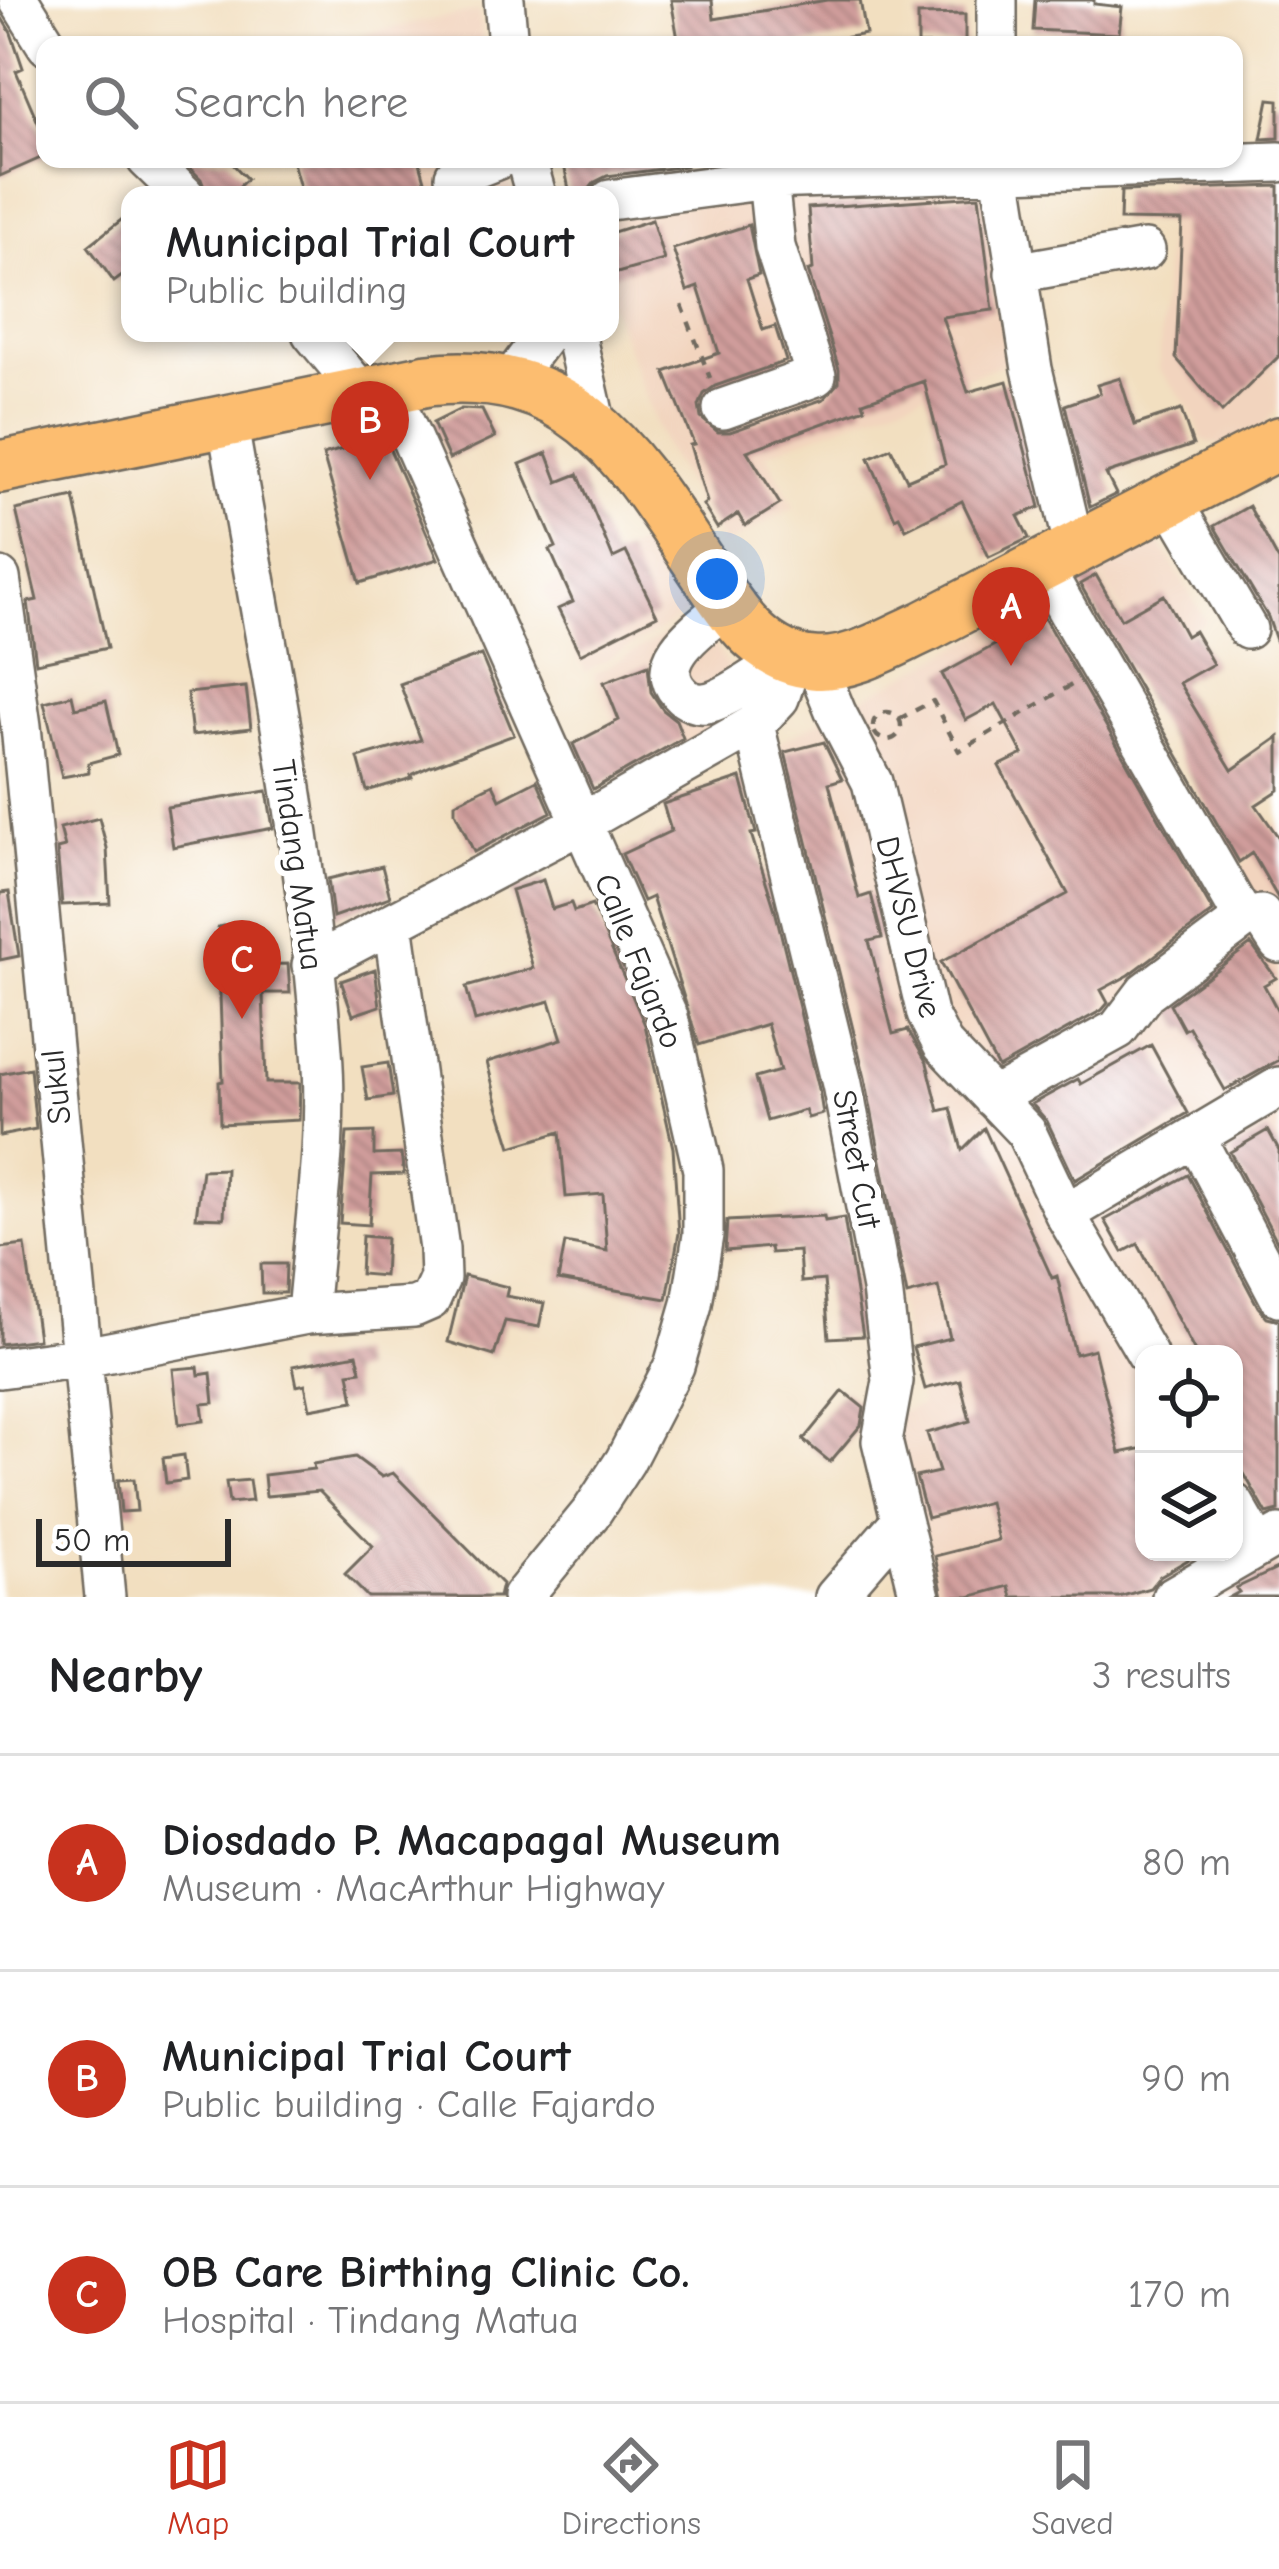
<!DOCTYPE html>
<meta charset="utf-8">
<style>
body{margin:0;font-family:"Comic Neue",sans-serif;background:#f6f6f6;color:#202124}
.controls{position:absolute;right:36px;bottom:36px;display:grid;overflow:hidden;border-radius:24px;box-shadow:0 3px 9px #0004}
.controls button{width:108px;height:108px;display:grid;place-items:center;padding:0;border:0;border-bottom:3px solid #e0e0e0;background:#fff;color:#202124;font:60px sans-serif}
.scale{position:absolute;left:36px;bottom:30px;width:195px;box-sizing:border-box;padding-left:12px;border:6px solid #2b2b2b;border-top:0;font-size:33px;line-height:42px;white-space:nowrap;color:#2b2b2b;-webkit-text-stroke:9px #fff;paint-order:stroke}
.you{position:absolute;left:717px;top:579px;width:42px;height:42px;margin:-30px;border:9px solid #fff;border-radius:50%;background:#1a73e8;box-shadow:0 0 0 18px #1a73e833}
.badge{display:grid;place-items:center;width:78px;height:78px;border-radius:50%;background:#c8321e;color:#fff;font-size:39px;font-weight:700}
.pin{position:absolute;translate:-50% -99px;filter:drop-shadow(0 3px 6px #0008)}
.pin::after{content:'';position:absolute;top:63px;width:42px;height:36px;background:inherit;clip-path:polygon(0 0,100% 0,50% 100%)}
.popup{position:absolute;left:121px;top:186px;width:498px;height:156px;box-sizing:border-box;display:grid;place-content:center;border-radius:24px;background:#fff;filter:drop-shadow(0 3px 9px #0005);font-size:39px;white-space:nowrap;color:#757577}
.popup b{font-size:45px;color:#202124}
.popup::after{content:'';position:absolute;left:50%;top:100%;margin-left:-24px;border:24px solid transparent;border-top-color:#fff}
.list{margin:0;padding:0;list-style:none}
h2{display:flex;justify-content:space-between;align-items:center;height:156px;margin:0;padding:0 48px;font-size:51px}
h2 small{font-size:39px;font-weight:400;color:#757577}
.list li{display:grid;grid-template-columns:78px 1fr auto;gap:36px;align-items:center;box-sizing:border-box;height:216px;padding:0 48px;border-top:3px solid #e0e0e0}
.list b{display:block;font-size:45px;white-space:nowrap}
.list p{margin:0;font-size:39px;white-space:nowrap;color:#757577}
.list em{font-size:39px;font-style:normal;color:#757577}
.icon{flex:none;width:66px;height:66px;fill:none;stroke:currentColor;stroke-width:2;stroke-linecap:round;stroke-linejoin:round}
.map{position:relative;flex:none;width:1279px;height:1597px;overflow:hidden}
.search{position:absolute;background:#fff;box-shadow:0 3px 9px #0004;left:36px;right:36px;top:36px;height:132px;display:flex;align-items:center;gap:30px;box-sizing:border-box;padding:0 42px;border-radius:24px;color:#757577;font-size:45px}
.sheet{height:804px;background:#fff}
nav{display:flex;justify-content:space-around;align-items:center;box-sizing:border-box;height:168px;border-top:3px solid #e0e0e0;background:#fff;font-size:33px;color:#757577}
nav a{display:grid;justify-items:center;gap:6px}
nav .on{color:#c8321e}
.map>svg:first-child{display:block}
.built{fill:#f2d4be;fill-rule:evenodd}
.building{fill:url(#building-back-hatch)}
.lines{fill:none;stroke-linecap:round;stroke-linejoin:round}
.minor-casing{stroke:#716a5f;stroke-width:44}
.major-casing{stroke:#716a5f;stroke-width:56}
.path{stroke:#716a5f;stroke-width:4.5;stroke-dasharray:9 9;stroke-linecap:butt}
.minor{stroke:#fff;stroke-width:39}
.major{stroke:#fcbd6f;stroke-width:51}
.labels{text-anchor:middle;dominant-baseline:central;stroke-width:12;stroke-linejoin:round;paint-order:stroke}
.street-label{font-size:33px;fill:#2b2b2b;stroke:#fff}
</style>
<div class="map">
<svg width="1279" height="1597" viewBox="0 0 1279 1597">
<defs>
<pattern id="building-back-hatch" width="6" height="6" patternUnits="userSpaceOnUse" patternTransform="scale(3)"><rect width="6" height="6" fill="#d09d9b"/><path d="M-1 5l2 2M0 0l6 6M5-1l2 2" fill="none" stroke="#a9807f"/></pattern>
</defs>
<rect width="100%" height="100%" fill="#fff"/>
<filter id="ink" filterUnits="userSpaceOnUse"><feTurbulence type="fractalNoise" baseFrequency=".00833" numOctaves="2"/><feDisplacementMap in="SourceGraphic" scale="24" xChannelSelector="R" yChannelSelector="G"/><feConvolveMatrix kernelMatrix="1 2 1 2 8 2 1 2 1" color-interpolation-filters="sRGB"/></filter>
<filter id="wash" filterUnits="userSpaceOnUse"><feTurbulence type="fractalNoise" baseFrequency=".004" numOctaves="4" result="noise"/><feDisplacementMap in="SourceGraphic" scale="48" xChannelSelector="R" yChannelSelector="G"/><feGaussianBlur stdDeviation="2.7" result="paint"/><feColorMatrix in="noise" values="0 0 0 0 0 0 0 0 0 0 0 0 0 0 0 0 0 1.4 0 .05"/><feComposite in="paint" operator="in"/></filter>
<g filter="url(#wash)">
<rect width="100%" height="100%" fill="#f2dfc0"/>
<path class="built" d="M 478,11 L 484,45 L 365,45 L 365,33 Z
M 359,159 L 506,159 L 513,195 L 369,195 Z
M 1170,164 L 1279,168 L 1279,405 L 1245,453 L 1203,440 L 1190,408 L 1159,369 Z
M 986,185 L 1016,359 L 766,453 L 794,507 L 724,546 L 664,446 L 610,302 L 610,219 L 694,204 Z
M 1157,537 L 1206,621 L 1147,656 L 1098,572 Z
M 643,543 L 692,612 L 586,672 L 543,589 Z
M 1054,596 L 1211,883 L 1248,862 L 1242,844 L 1279,822 L 1279,1597 L 927,1597 L 895,1462 L 898,1412 L 921,1405 L 773,746 ZM 1144,1354 L 1234,1354 L 1234,1552 L 1144,1552 Z
M 696,617 L 754,706 L 639,779 L 593,674 Z"/>
<g id="blocks">
<path class="building" d="M 671,0 L 712,0 L 714,19 L 827,0 L 860,0 L 866,34 L 803,45 L 679,45 Z
M 1035,0 L 1094,0 L 1094,4 L 1122,7 L 1119,34 L 1033,30 Z
M 965,14 L 965,45 L 918,45 L 918,15 Z
M 0,15 L 11,33 L 23,68 L 16,71 L 45,139 L 45,156 L 0,176 Z
M 1269,99 L 1279,100 L 1279,138 L 1261,139 Z
M 181,159 L 228,159 L 247,179 L 230,195 L 207,195 L 201,179 Z
M 292,159 L 419,159 L 429,195 L 302,195 Z
M 563,159 L 686,159 L 686,166 L 607,176 L 595,182 L 588,191 L 570,195 Z
M 1279,186 L 1279,356 L 1222,412 L 1176,358 L 1182,221 L 1120,220 L 1121,191 Z
M 979,196 L 993,310 L 942,317 L 968,392 L 1007,381 L 1040,507 L 1018,516 L 1029,538 L 989,557 L 962,501 L 906,529 L 899,516 L 895,518 L 869,458 L 891,448 L 907,480 L 945,464 L 924,381 L 863,402 L 865,408 L 747,451 L 780,504 L 745,526 L 738,514 L 717,528 L 703,505 L 707,502 L 690,445 L 694,444 L 665,372 L 719,353 L 698,287 L 687,291 L 673,249 L 749,225 L 759,275 L 747,279 L 763,330 L 775,326 L 786,361 L 715,386 L 704,394 L 699,406 L 701,418 L 718,432 L 730,432 L 824,399 L 839,382 L 839,369 L 808,271 L 813,269 L 808,208 Z
M 130,213 L 130,270 L 114,282 L 88,246 Z
M 652,220 L 664,260 L 610,275 L 610,233 Z
M 1120,378 L 1135,425 L 1181,410 L 1193,445 L 1106,474 L 1116,494 L 1090,507 L 1065,405 L 1100,393 L 1097,385 Z
M 461,409 L 482,410 L 495,437 L 449,459 L 433,423 Z
M 384,436 L 438,559 L 360,583 L 323,455 Z
M 547,453 L 558,482 L 578,474 L 613,558 L 626,552 L 657,615 L 580,654 L 558,609 L 573,602 L 550,550 L 556,547 L 520,464 Z
M 74,497 L 107,648 L 36,663 L 28,602 L 37,600 L 16,510 Z
M 1249,506 L 1279,561 L 1279,649 L 1268,617 L 1214,526 Z
M 1096,575 L 1121,619 L 1164,595 L 1186,636 L 1194,631 L 1213,664 L 1179,683 L 1232,770 L 1279,737 L 1279,790 L 1256,805 L 1279,838 L 1279,900 L 1252,853 L 1239,862 L 1080,584 Z
M 1044,618 L 1213,912 L 1129,975 L 1101,990 L 1108,1003 L 1102,1010 L 998,1068 L 941,962 L 1068,894 L 999,766 L 1023,754 L 996,704 L 966,720 L 942,674 Z
M 481,655 L 514,735 L 431,766 L 411,775 L 412,778 L 367,791 L 358,758 L 421,740 L 400,684 Z
M 648,665 L 651,692 L 663,710 L 676,720 L 683,738 L 593,789 L 573,744 L 619,720 L 604,682 Z
M 246,687 L 251,728 L 192,735 L 187,693 Z
M 72,695 L 75,708 L 106,701 L 118,755 L 88,763 L 89,772 L 62,777 L 44,702 Z
M 824,742 L 842,779 L 829,783 L 859,898 L 871,894 L 882,938 L 869,941 L 893,1034 L 908,1030 L 927,1063 L 939,1111 L 951,1108 L 962,1150 L 984,1128 L 1052,1278 L 1057,1276 L 1075,1354 L 1094,1349 L 1120,1453 L 1144,1448 L 1144,1552 L 1189,1552 L 1191,1558 L 1160,1576 L 1150,1588 L 1119,1597 L 1012,1597 L 1009,1586 L 969,1597 L 943,1597 L 935,1556 L 998,1540 L 989,1502 L 927,1518 L 916,1477 L 939,1472 L 927,1433 L 970,1421 L 960,1380 L 925,1389 L 913,1347 L 950,1338 L 938,1287 L 907,1295 L 865,1078 L 785,752 Z
M 741,778 L 756,833 L 751,834 L 775,910 L 819,1089 L 823,1114 L 808,1118 L 805,1110 L 767,1121 L 755,1078 L 780,1071 L 767,1024 L 699,1045 L 652,897 L 643,901 L 622,854 L 671,831 L 663,804 Z
M 537,780 L 551,812 L 474,852 L 455,812 L 455,803 L 493,784 L 500,799 Z
M 267,791 L 273,828 L 173,847 L 167,807 Z
M 99,818 L 107,848 L 110,903 L 62,905 L 57,849 L 65,847 L 60,828 Z
M 382,866 L 390,897 L 333,917 L 328,879 Z
M 543,880 L 552,909 L 571,903 L 574,911 L 592,905 L 645,1025 L 673,1148 L 679,1233 L 667,1299 L 558,1280 L 565,1243 L 607,1251 L 603,1194 L 566,1197 L 560,1132 L 511,1147 L 497,1102 L 487,1062 L 562,1039 L 550,1001 L 475,1021 L 466,987 L 533,968 L 511,890 Z
M 9,892 L 19,956 L 0,960 L 0,893 Z
M 239,922 L 250,965 L 288,964 L 290,993 L 263,993 L 266,1083 L 300,1083 L 299,1120 L 220,1124 L 219,1082 L 223,1081 L 219,966 L 228,966 L 218,927 Z
M 1251,944 L 1276,978 L 1264,985 L 1279,1013 L 1279,1060 L 1225,1090 L 1189,1027 L 1184,1030 L 1170,1004 Z
M 375,969 L 380,1006 L 353,1015 L 341,981 Z
M 1151,1045 L 1188,1113 L 1075,1180 L 1047,1121 L 1032,1104 L 1078,1079 L 1081,1084 Z
M 388,1063 L 393,1096 L 368,1100 L 362,1067 Z
M 30,1068 L 36,1129 L 0,1136 L 0,1074 Z
M 1268,1130 L 1279,1150 L 1279,1245 L 1230,1152 Z
M 374,1132 L 374,1155 L 401,1154 L 404,1174 L 372,1175 L 369,1225 L 340,1223 L 347,1133 Z
M 226,1169 L 224,1218 L 196,1217 L 202,1170 Z
M 1188,1175 L 1258,1307 L 1267,1317 L 1279,1320 L 1279,1511 L 1267,1514 L 1234,1456 L 1234,1354 L 1196,1354 L 1138,1244 L 1123,1252 L 1105,1220 Z
M 824,1216 L 825,1221 L 844,1218 L 863,1336 L 829,1338 L 824,1280 L 801,1282 L 799,1251 L 771,1253 L 770,1247 L 725,1251 L 727,1221 Z
M 362,1236 L 386,1238 L 384,1276 L 360,1274 Z
M 25,1245 L 38,1339 L 0,1344 L 0,1248 Z
M 261,1264 L 286,1264 L 285,1293 L 262,1293 Z
M 464,1276 L 508,1287 L 506,1296 L 544,1303 L 539,1327 L 505,1321 L 494,1356 L 448,1342 Z
M 357,1354 L 361,1371 L 349,1373 L 354,1401 L 310,1409 L 305,1384 L 297,1386 L 293,1366 Z
M 198,1367 L 199,1375 L 211,1373 L 214,1403 L 202,1404 L 204,1421 L 179,1424 L 173,1369 Z
M 843,1391 L 864,1408 L 861,1425 L 830,1462 L 803,1440 Z
M 184,1455 L 187,1480 L 166,1483 L 163,1458 Z
M 355,1457 L 382,1477 L 393,1473 L 502,1584 L 499,1597 L 368,1597 L 345,1574 L 373,1546 L 319,1491 L 266,1496 L 264,1475 L 314,1469 L 313,1464 Z
M 134,1479 L 137,1511 L 121,1512 L 118,1480 Z
M 249,1480 L 252,1501 L 229,1503 L 226,1482 Z
M 1279,1568 L 1279,1597 L 1230,1597 L 1239,1592 L 1236,1588 Z"/>
</g>
</g>
<g filter="url(#ink)">
<use href="#blocks" fill-opacity="0" stroke="#716a5f" stroke-width="3"/>
<g class="lines">
<g class="minor-casing">
<path id="minor" d="M 19,0 L 47,45
M 504,0 L 508,45
M 997,45 L 997,0
M 147,159 L 184,195
M 526,159 L 536,195
M 999,159 L 1032,369 L 1075,549
M 458,195 L 455,176 L 498,159
M 610,200 L 768,179 L 1279,162
M 1015,273 L 1145,250
M 312,333 L 362,393
M 575,333 L 597,430
M 510,381 L 546,333
M 389,388 L 668,1017 L 703,1170 L 703,1235 L 692,1304 L 674,1366 L 625,1461 L 591,1513 L 522,1597
M 723,409 L 816,376 L 775,247 L 768,179
M 227,420 C 263,629 307,839 322,1051 C 329,1137 314,1228 307,1314
M 1171,500 L 1247,629
M 1042,566 L 1244,919
M 0,578 L 21,726 L 105,1597
M 728,605 C 705,625 649,659 680,693 C 686,700 696,704 705,703 C 726,701 768,668 787,657
M 816,664 L 836,713 L 872,782 L 927,1014 L 943,1045 L 1026,1132 L 1065,1214 L 1147,1354
M 754,725 L 842,1084 L 882,1289 L 893,1381 L 882,1441 L 920,1597
M 312,965 L 582,823 L 754,725 L 779,698 L 792,659
M 993,1098 L 1118,1029 L 1146,992 L 1244,919 L 1261,915 L 1279,943
M 1195,1137 L 1279,1296
M 1065,1214 L 1279,1087
M 0,1368 L 84,1357 L 307,1314 L 414,1307 L 430,1300 L 440,1278 L 439,1249 L 393,923
M 1234,1504 L 1258,1546
M 835,1597 L 901,1521
M 1172,1597 L 1279,1535"/>
</g>
<g class="major-casing">
<path id="major" d="M 0,467 L 428,380 C 586,362 637,473 715,586 C 739,622 766,659 813,663 C 851,667 892,641 926,626 L 1279,443"/>
</g>
<path class="path" d="M 682,305 L 710,378
M873 726a14 14 0 1 1 28 0a14 14 0 1 1-28 0Z
M 899,719 L 933,701 L 959,751 L 1075,683"/>
<use href="#minor" class="minor"/>
<use href="#major" class="major"/>
</g>
</g>
<g class="labels">
<g class="street-label">
<text transform="translate(298 865) rotate(82)">Tindang Matua</text>
<text transform="translate(909 927) rotate(76)">DHVSU Drive</text>
<text transform="translate(639 961) rotate(68)">Calle Fajardo</text>
<text transform="translate(56 1087) rotate(-96)">Sukul</text>
<text transform="translate(857 1159) rotate(79)">Street Cut</text>
</g>
</g>
</svg>
<div class="controls">
<button><svg class="icon" aria-label="locate" viewBox="0 0 24 24"><circle cx="12" cy="12" r="6"/><path d="M12 2v4M12 18v4M2 12h4M18 12h4"/></svg></button>
<button><svg class="icon" aria-label="layers" viewBox="0 0 24 24"><path d="M12 4l9 5-9 5-9-5zM3 14l9 5 9-5"/></svg></button>
</div>
<div class="scale">50 m</div>
<div class="you"></div>
<div class="pin badge" style="left:1011px;top:666px">A</div>
<div class="pin badge" style="left:370px;top:480px">B</div>
<div class="popup"><b>Municipal Trial Court</b>Public building</div>
<div class="pin badge" style="left:242px;top:1019px">C</div>
<div class="search"><svg class="icon" aria-label="search" viewBox="0 0 24 24"><circle cx="10" cy="10" r="6"/><path d="M15 15l6 6"/></svg>Search here</div>
</div>
<section class="sheet">
<h2>Nearby<small>3 results</small></h2>
<ul class="list">
<li><span class="badge">A</span><div><b>Diosdado P. Macapagal Museum</b><p>Museum · MacArthur Highway</p></div><em>80 m</em></li>
<li><span class="badge">B</span><div><b>Municipal Trial Court</b><p>Public building · Calle Fajardo</p></div><em>90 m</em></li>
<li><span class="badge">C</span><div><b>OB Care Birthing Clinic Co.</b><p>Hospital · Tindang Matua</p></div><em>170 m</em></li>
</ul>
</section>
<nav>
<a class="on"><svg class="icon" aria-label="map" viewBox="0 0 24 24"><path d="M3 6l6-2 6 2 6-2v14l-6 2-6-2-6 2zM9 4v14M15 6v14"/></svg>Map</a>
<a><svg class="icon" aria-label="directions" viewBox="0 0 24 24"><path d="M12 3l9 9-9 9-9-9zM9 14v-3h6M13 9l2 2-2 2"/></svg>Directions</a>
<a><svg class="icon" aria-label="saved" viewBox="0 0 24 24"><path d="M7 4h10v16l-5-4-5 4z"/></svg>Saved</a>
</nav>
